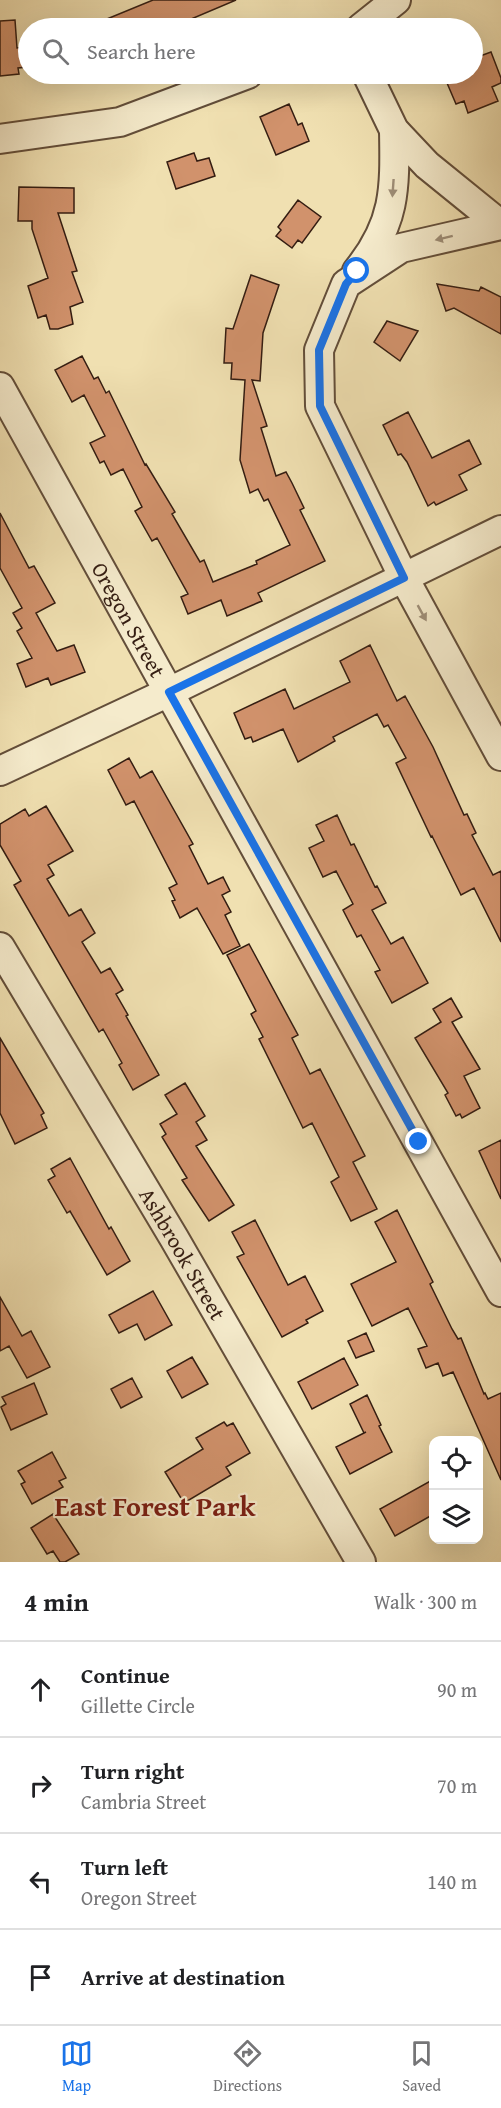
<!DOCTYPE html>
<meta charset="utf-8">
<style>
body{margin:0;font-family:"Gentium Book Plus",serif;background:#f6f6f6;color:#202124}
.controls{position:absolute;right:18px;bottom:18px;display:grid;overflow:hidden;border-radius:12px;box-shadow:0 6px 24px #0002}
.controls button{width:54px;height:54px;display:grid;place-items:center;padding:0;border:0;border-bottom:2px solid #e0e0e0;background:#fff;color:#202124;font:30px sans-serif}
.stop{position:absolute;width:18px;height:18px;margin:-14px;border:4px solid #1a73e8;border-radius:50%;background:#fff}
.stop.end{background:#1a73e8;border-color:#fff;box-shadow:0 2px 6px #0008}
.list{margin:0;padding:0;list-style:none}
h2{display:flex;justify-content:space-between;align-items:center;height:78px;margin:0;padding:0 24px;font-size:26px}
h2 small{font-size:20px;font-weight:400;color:#757577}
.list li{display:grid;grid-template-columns:39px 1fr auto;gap:18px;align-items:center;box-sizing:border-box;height:96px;padding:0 24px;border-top:2px solid #e0e0e0}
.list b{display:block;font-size:22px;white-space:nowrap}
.list p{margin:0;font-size:20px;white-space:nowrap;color:#757577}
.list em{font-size:20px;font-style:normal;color:#757577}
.icon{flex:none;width:33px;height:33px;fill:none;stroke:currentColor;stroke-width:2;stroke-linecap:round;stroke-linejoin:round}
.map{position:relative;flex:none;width:501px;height:1562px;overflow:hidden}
.search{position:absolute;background:#fff;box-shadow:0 6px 24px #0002;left:18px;right:18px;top:18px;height:66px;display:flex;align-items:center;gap:15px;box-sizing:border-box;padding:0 21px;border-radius:33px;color:#757577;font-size:22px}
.sheet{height:462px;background:#fff}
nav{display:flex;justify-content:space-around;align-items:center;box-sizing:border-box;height:84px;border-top:2px solid #e0e0e0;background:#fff;font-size:16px;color:#757577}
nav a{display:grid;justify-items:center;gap:3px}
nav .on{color:#1a73e8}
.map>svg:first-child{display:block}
.building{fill:#d1926c;stroke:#341d12;stroke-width:1.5}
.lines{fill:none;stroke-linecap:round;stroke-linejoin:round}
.minor-casing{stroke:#634e3a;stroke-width:32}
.minor{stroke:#f5ebcc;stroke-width:28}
.oneway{fill:#9e8e78}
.route{stroke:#1a73e8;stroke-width:8}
.labels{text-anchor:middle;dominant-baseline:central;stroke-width:4.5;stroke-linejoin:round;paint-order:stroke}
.street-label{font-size:22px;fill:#341d12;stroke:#f5ebcc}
.district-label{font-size:28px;font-weight:bold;fill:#7a1f14;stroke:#f5ebcc}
</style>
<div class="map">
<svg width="501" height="1562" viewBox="0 0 501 1562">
<rect width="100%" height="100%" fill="#f0e0b1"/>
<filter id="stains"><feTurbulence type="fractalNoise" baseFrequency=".00333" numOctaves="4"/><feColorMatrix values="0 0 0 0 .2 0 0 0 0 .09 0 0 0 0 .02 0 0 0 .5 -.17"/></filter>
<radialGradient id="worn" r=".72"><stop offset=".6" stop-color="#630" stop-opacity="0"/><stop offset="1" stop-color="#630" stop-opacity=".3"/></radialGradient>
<path class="building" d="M 153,0 L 236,0 L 170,28 L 85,28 Z
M 15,20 L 17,48 L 28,47 L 28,67 L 18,68 L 19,74 L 0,76 L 0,21 Z
M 491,52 L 501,78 L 501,83 L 492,87 L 498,101 L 468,113 L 464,101 L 456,104 L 447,83 L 472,74 L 472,59 Z
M 289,104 L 298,125 L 302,123 L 309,141 L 276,155 L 260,117 Z
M 194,153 L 197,161 L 209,158 L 215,176 L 176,189 L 167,162 Z
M 19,187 L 74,188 L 74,213 L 58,213 L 77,271 L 72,272 L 83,302 L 70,307 L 73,324 L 58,329 L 50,329 L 46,315 L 38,318 L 28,286 L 48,278 L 32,229 L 32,221 L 18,221 Z
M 298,200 L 321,217 L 302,243 L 298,240 L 292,248 L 276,236 L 281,230 L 278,227 Z
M 251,275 L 279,285 L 263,333 L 260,381 L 252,380 L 267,426 L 261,428 L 276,476 L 286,472 L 292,483 L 304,508 L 300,510 L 325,561 L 258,593 L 262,601 L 227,616 L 221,600 L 188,614 L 181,597 L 188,594 L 157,538 L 152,541 L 135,511 L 142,507 L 123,469 L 111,475 L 104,461 L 100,463 L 90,443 L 105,436 L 84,395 L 72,402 L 55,370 L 82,356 L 94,379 L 98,377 L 106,393 L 109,391 L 145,465 L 146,464 L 175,512 L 172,514 L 200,562 L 204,560 L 213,582 L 257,564 L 256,561 L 290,545 L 268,499 L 264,501 L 258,489 L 250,493 L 240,460 L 245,380 L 231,379 L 232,363 L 224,363 L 226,328 L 233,329 Z
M 437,284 L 479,291 L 481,287 L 501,297 L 501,334 L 454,308 L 446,311 Z
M 387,321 L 418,331 L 400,361 L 374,342 Z
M 408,412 L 432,458 L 469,440 L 481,464 L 459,475 L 467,490 L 436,505 L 434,502 L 428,506 L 407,462 L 401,454 L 398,455 L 383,425 Z
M 0,513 L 29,568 L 34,566 L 55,603 L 36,613 L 57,651 L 74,645 L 85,672 L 51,685 L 48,678 L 26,687 L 17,664 L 32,658 L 17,631 L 22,628 L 13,613 L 22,608 L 0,568 Z
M 370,645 L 397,701 L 405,696 L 433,747 L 464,815 L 467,814 L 476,833 L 472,835 L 493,875 L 501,871 L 501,942 L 474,888 L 461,895 L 432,836 L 431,837 L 396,763 L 406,758 L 388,725 L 384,727 L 377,714 L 333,737 L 335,741 L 298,762 L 283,729 L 253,742 L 251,737 L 245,739 L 234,713 L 285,689 L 294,709 L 350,682 L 340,661 Z
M 129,758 L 140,778 L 152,771 L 193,844 L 189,846 L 208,884 L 223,877 L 230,891 L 222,895 L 231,912 L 225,915 L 240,946 L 223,954 L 197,908 L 180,918 L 172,901 L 175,900 L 169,888 L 177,884 L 134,801 L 126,805 L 108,770 Z
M 46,806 L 73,851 L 48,865 L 54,875 L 47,879 L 69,916 L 81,909 L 95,933 L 82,942 L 101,973 L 110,968 L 123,990 L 116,994 L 128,1015 L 126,1016 L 159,1075 L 133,1090 L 119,1065 L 122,1063 L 103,1029 L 99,1032 L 14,885 L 21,881 L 0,845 L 0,824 L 25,809 L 29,816 Z
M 337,815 L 351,845 L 354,844 L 375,887 L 377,886 L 386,903 L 372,910 L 391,944 L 403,937 L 428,983 L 392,1003 L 375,972 L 380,970 L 361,935 L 357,937 L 343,910 L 353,904 L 336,871 L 323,877 L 309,848 L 324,841 L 316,825 Z
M 249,944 L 298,1035 L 292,1038 L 310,1074 L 320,1069 L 365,1156 L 353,1162 L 377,1209 L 351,1221 L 331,1182 L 339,1177 L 312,1123 L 303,1128 L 259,1039 L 263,1037 L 251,1014 L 256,1011 L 227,955 Z
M 451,998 L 462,1017 L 452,1022 L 480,1069 L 464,1076 L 480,1108 L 462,1118 L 460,1114 L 456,1116 L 445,1095 L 448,1093 L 415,1038 L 441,1022 L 433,1009 Z
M 0,1038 L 44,1113 L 41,1115 L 47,1128 L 15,1144 L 0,1113 Z
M 185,1083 L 205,1116 L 196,1122 L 207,1140 L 196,1146 L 234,1205 L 209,1221 L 182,1180 L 187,1178 L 162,1137 L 166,1134 L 160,1124 L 177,1114 L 165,1095 Z
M 501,1140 L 501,1199 L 479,1151 Z
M 70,1158 L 109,1229 L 111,1227 L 130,1261 L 107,1275 L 70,1211 L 67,1213 L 48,1180 L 55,1176 L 51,1169 Z
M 397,1210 L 433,1282 L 430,1284 L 452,1329 L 458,1339 L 461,1338 L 484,1394 L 485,1393 L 488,1399 L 501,1393 L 501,1480 L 453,1372 L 443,1376 L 438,1363 L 426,1368 L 418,1349 L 427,1346 L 408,1308 L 372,1326 L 351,1284 L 396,1262 L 375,1222 Z
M 255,1220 L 288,1285 L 305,1276 L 323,1311 L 306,1320 L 308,1323 L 282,1337 L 237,1257 L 244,1254 L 232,1232 Z
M 153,1291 L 172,1325 L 145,1340 L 137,1324 L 119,1333 L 109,1315 Z
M 0,1297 L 22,1336 L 31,1331 L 50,1367 L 27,1378 L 9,1346 L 0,1351 Z
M 366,1333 L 374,1351 L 356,1358 L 348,1341 Z
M 192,1357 L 208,1384 L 182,1398 L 167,1371 Z
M 344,1358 L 358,1385 L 312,1409 L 298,1382 Z
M 132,1378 L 142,1397 L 121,1408 L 111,1389 Z
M 34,1383 L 47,1414 L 11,1430 L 1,1407 L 6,1404 L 2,1397 Z
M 367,1395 L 381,1425 L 379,1426 L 392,1452 L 350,1474 L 336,1447 L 366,1432 L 364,1433 L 350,1404 Z
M 224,1422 L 227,1426 L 233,1423 L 250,1453 L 226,1467 L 231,1475 L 184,1503 L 165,1472 L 203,1449 L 196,1438 Z
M 52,1452 L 66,1478 L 59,1481 L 63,1487 L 32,1504 L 21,1484 L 25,1482 L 18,1471 Z
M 434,1479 L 434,1514 L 395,1536 L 380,1509 Z
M 53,1514 L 79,1554 L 65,1562 L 60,1562 L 53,1551 L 47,1554 L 31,1528 Z"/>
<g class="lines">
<g class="minor-casing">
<g id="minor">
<path d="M 361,28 L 396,0"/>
<path d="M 367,74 L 394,130 L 427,165 L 501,225"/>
<path d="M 0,139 L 120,122 L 248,74"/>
<path d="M 501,225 L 401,248 L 346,284 L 319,350 L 320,406 L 404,578 L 501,756"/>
<path d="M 357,271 C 396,223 395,189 394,130"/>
<path id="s1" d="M 0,387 L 501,1292"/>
<path d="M 0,771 L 169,692 L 501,530"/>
<path id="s2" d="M 0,947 L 174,1238 L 361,1562"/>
</g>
</g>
<use href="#minor" class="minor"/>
</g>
<defs><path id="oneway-solid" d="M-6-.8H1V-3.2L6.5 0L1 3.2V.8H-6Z" transform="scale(1.5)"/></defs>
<g class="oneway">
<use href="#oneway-solid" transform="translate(393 188) rotate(94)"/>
<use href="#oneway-solid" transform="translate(444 238) rotate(166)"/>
<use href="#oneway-solid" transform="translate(422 613) rotate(61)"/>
</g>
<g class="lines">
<path class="route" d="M 357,271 L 346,284 L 319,350 L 320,406 L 404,578 L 169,692 L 419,1142"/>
</g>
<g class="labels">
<g class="street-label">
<text stroke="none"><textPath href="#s1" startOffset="266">Oregon Street</textPath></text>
<text stroke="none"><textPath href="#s2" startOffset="357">Ashbrook Street</textPath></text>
</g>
<g class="district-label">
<text x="155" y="1505">East Forest Park</text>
</g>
</g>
<rect width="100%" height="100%" filter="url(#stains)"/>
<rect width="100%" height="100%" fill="url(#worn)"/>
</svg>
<div class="controls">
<button><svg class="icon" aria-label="locate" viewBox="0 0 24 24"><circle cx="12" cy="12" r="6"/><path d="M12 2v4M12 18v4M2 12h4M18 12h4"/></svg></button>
<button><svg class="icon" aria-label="layers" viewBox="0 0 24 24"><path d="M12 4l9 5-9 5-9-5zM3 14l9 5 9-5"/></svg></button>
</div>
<div class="stop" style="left:357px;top:271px"></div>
<div class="stop end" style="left:419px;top:1142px"></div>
<div class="search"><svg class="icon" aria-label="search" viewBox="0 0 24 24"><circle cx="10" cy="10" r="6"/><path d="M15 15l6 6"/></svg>Search here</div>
</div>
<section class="sheet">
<h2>4 min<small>Walk · 300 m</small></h2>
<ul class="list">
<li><svg class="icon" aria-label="ahead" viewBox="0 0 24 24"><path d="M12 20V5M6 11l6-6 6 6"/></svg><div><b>Continue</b><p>Gillette Circle</p></div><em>90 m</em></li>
<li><svg class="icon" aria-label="right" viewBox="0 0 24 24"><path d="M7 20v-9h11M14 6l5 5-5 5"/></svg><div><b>Turn right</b><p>Cambria Street</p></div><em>70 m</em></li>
<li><svg class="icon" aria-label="left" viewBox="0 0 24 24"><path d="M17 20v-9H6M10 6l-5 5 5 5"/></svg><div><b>Turn left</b><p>Oregon Street</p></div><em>140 m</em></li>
<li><svg class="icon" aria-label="arrive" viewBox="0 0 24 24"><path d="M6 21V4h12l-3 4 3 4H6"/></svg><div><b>Arrive at destination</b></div></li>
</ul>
</section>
<nav>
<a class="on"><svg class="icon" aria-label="map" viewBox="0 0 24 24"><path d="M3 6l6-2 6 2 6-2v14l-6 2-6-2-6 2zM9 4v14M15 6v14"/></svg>Map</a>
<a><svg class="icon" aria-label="directions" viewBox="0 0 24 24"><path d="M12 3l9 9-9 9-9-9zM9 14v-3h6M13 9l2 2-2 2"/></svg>Directions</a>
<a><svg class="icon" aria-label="saved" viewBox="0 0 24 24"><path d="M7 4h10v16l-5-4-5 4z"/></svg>Saved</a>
</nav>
